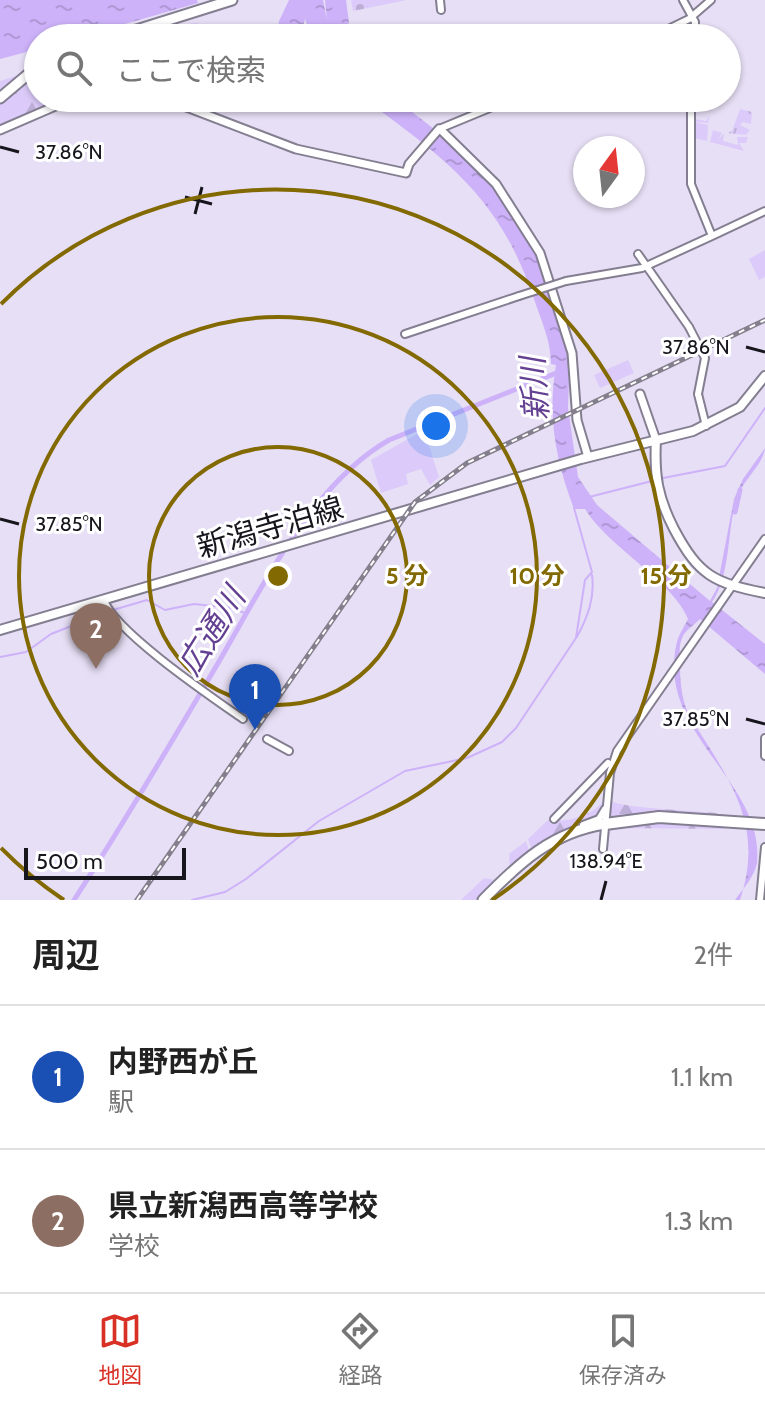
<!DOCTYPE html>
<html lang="ja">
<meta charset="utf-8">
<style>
body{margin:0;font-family:Cabin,"Noto Sans JP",sans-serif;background:#f6f6f6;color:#222}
.compass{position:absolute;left:573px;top:136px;width:72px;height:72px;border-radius:50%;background:#fff;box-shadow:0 2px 6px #0004;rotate:15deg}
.scale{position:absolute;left:24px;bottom:20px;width:162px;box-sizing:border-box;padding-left:8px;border:4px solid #18161d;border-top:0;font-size:22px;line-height:28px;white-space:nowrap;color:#18161d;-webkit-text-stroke:6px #fff;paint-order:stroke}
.you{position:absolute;left:436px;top:426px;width:28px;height:28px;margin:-20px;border:6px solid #fff;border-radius:50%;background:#1a73e8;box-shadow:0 0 0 12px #1a73e833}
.badge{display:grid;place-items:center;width:52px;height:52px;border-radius:50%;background:#d93025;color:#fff;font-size:26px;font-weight:700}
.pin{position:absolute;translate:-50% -66px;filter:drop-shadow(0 2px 4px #0008)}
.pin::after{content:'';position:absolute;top:42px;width:28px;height:24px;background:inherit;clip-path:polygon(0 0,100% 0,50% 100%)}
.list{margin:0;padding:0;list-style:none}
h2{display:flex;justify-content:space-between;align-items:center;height:104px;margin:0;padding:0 32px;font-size:34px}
h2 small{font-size:26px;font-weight:400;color:#767676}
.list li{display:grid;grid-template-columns:52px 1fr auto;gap:24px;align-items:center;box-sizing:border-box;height:144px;padding:0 32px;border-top:2px solid #e0e0e0}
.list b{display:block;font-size:30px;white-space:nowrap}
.list p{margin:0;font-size:26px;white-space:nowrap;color:#767676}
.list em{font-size:26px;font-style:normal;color:#767676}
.icon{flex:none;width:44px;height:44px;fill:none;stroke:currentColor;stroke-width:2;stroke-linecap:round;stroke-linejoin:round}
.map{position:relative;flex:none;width:765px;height:900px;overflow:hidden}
.search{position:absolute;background:#fff;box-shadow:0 2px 6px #0004;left:24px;right:24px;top:24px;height:88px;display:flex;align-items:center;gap:20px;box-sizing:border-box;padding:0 28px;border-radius:44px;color:#767676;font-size:30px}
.sheet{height:392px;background:#fff}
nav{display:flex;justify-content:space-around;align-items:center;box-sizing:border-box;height:112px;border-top:2px solid #e0e0e0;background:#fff;font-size:22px;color:#767676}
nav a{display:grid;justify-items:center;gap:4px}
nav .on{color:#d93025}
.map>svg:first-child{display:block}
.grass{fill:url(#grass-tufts)}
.forest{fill:url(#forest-firs)}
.cemetery{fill:url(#cemetery-stones)}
.park{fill:#dccbfa}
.water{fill:url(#water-ripples)}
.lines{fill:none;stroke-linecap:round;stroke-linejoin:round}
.stream{stroke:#cdb2f9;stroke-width:2}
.river{stroke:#cdb2f9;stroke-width:5}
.tertiary-casing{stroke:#847e91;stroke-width:10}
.secondary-casing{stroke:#847e91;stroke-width:11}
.primary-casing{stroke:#847e91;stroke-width:12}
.trunk-casing{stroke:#847e91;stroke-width:13}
.motorway-casing{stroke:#847e91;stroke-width:14}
.tertiary{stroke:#fff;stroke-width:6}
.secondary{stroke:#fff;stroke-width:7}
.primary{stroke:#fff;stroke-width:8}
.trunk{stroke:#fff;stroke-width:9}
.motorway{stroke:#fff;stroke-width:10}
.rail-casing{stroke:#847f8d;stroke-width:5}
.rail{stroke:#fff;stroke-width:2;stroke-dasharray:6;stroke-linecap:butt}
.tertiary-bridge-casing{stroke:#847e91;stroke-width:10;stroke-linecap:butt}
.tertiary-bridge{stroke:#fff;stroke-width:6}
.ticks{fill:none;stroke:#18161d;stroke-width:3}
.ring{fill:none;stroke:#836901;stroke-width:4}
.labels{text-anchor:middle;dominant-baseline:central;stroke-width:6;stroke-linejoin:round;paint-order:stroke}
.street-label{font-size:30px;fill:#18161d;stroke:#fff}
.water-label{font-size:32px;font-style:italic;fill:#644093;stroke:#fff}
.ticks-label{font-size:20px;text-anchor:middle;fill:#18161d;stroke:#fff;stroke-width:6;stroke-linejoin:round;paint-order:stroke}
.centre{fill:#836901;stroke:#fff;stroke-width:4}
.ring-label{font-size:24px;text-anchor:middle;font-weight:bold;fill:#836901;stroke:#fff;stroke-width:6;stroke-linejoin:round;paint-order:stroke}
</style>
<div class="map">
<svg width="765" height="900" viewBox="0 0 765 900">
<defs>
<pattern id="grass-tufts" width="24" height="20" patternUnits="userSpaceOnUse" patternTransform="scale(2)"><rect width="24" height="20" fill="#dccbfa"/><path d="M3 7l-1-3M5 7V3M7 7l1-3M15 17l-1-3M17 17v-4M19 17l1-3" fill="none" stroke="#bcaed6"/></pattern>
<pattern id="forest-firs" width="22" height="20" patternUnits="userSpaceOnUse" patternTransform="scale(2)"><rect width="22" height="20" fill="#dccbfa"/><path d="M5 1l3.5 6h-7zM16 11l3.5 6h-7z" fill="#bcaed6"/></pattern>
<pattern id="cemetery-stones" width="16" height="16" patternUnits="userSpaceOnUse" patternTransform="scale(2)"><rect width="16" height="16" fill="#dccbfa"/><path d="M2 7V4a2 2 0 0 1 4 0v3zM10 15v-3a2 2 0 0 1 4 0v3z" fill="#bcaed6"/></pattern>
<pattern id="water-ripples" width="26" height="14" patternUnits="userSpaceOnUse" patternTransform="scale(2)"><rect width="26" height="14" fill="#cdb2f9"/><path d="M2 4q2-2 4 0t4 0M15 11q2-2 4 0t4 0" fill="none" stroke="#af98d5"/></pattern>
</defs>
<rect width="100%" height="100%" fill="#e7dff5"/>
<path class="grass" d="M 740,109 L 752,112 L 751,124 L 743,122 L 740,125 L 750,130 L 746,135 L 728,133 L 732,131 Z
M 713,130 L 722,133 L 718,140 L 724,133 L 723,141 L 738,145 L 737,137 L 748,137 L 746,143 L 739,143 L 744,151 L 710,142 Z"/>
<path class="forest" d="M 197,23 L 212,31 L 253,27 L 262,38 L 127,38 L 164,27 Z
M 38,69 L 38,98 L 73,98 L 0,124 L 0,81 Z
M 694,98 L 714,98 L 710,113 L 710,103 L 696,101 L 695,119 L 706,121 L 710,115 L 708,123 L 694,122 L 708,125 L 707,141 L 693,138 Z
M 610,800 C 617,808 698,811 716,813 L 721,817 L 613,819 L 608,813 Z
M 603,801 L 599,817 L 570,828 L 532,852 L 528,839 L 550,818 C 562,826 597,813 603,801 Z
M 644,823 L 723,826 L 724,829 L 619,828 L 611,830 L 607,844 L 610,831 Z
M 526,841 L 530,853 L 510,870 L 509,854 Z
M 501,875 L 504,877 L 482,900 L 461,900 L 484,878 L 496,880 Z"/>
<path class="cemetery" d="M 351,0 L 407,0 L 353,11 Z"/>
<path class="park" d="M 598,98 L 620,98 L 620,110 L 596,107 Z
M 765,250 L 765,277 L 759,280 L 749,259 Z
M 628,360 L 634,373 L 600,388 L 594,375 Z
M 424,430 L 439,477 L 430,485 L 421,469 L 406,474 L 408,484 L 381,493 L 371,460 Z"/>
<path class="water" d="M 0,0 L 197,0 L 198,3 L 76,38 L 38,38 L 38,49 L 0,59 Z
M 289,0 L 323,0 L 327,20 L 325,0 L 346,0 L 349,23 L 335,34 L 329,28 L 336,38 L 312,38 L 305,19 L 300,38 L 277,38 L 279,21 Z
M 363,98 L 394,98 L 447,139 L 498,189 L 532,237 L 570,353 L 568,408 L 578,477 L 597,505 L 710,601 L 717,588 L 734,499 L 743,479 L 765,448 C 763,465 743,480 737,497 C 727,527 731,576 712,602 L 765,644 L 765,674 L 700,619 C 694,625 686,630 683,636 C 678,645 680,657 680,666 C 680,683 682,705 692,720 C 730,781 765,825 740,900 L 735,900 C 743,889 754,877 757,863 C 765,782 658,735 676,646 C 678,635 684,627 688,619 C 673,581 610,549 585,509 L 574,509 C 556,461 547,417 556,365 L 551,364 C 551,341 541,320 534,299 C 500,197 446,159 363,98 Z"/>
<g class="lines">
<path class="stream" d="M 658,479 L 725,466 L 765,408
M 589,497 L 652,481
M 113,610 L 147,600 L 165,610 L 194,604 L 232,608 L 247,614
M 577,637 C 588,616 595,598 592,575
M 0,657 L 26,652 L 51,634 L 107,612
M 192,900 L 225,892 L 246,879 L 319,821 L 405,771 L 467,758 L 502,742 L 516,728 L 576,638 L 585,580 L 592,572 L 574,508"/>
<path class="river" d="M 735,512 L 740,490
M 74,900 C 123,825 168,748 214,670 C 259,594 310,485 389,440 L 559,372"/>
<g class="tertiary-casing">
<path id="tertiary" d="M 440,0 L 441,10
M 683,0 L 695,22 L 695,38
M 650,38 L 689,19 L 711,0
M 439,129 L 514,98
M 712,236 L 765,211
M 638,254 L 689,327
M 566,281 L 642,268 L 712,236 L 691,184 L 691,98
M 405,334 L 519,296
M 698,394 L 706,426
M 104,600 C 114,631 213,698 243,719
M 765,738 L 765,756
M 267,739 L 289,751
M 554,819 L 608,763
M 583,825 L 599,819 L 605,809
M 603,849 L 610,773 L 617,751 L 765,539
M 760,900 L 765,847"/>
</g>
<g class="secondary-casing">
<path id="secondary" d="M 163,98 L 296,149 L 406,173 L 409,164 L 439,129 L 442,131 L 496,184 L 540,253 L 572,353 L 577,420 L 588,457
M 0,130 L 74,98
M 640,394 L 656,440"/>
</g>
<g class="primary-casing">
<path id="primary" d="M 656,440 C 654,476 658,498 674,529 C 699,576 714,583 765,593
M 0,630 L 581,459 L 693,431 L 740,407 L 765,376"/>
</g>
<g class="trunk-casing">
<path id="trunk" d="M 111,38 L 232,0
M 0,98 L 38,66
M 483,900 C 519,863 552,832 605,824"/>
</g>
<g class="motorway-casing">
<path id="motorway" d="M 605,824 L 659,817 L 765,824"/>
</g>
<use href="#tertiary" class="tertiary"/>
<use href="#secondary" class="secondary"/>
<use href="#primary" class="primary"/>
<use href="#trunk" class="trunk"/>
<use href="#motorway" class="motorway"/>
<g class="rail-casing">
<path id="rail" d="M 137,900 L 415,502 L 467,463 L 765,320"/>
</g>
<use href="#rail" class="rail"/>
<g class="tertiary-bridge-casing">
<path id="tertiary-bridge" d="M 519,296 L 566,281
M 689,327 L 705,358 L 698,394"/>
</g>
<use href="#tertiary-bridge" class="tertiary-bridge"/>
</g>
<path class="ticks" d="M 0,147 L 19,152M 185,197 L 212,204M 195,214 L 202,187M 746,347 L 765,352M 0,519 L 19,524M 746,719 L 765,724M 601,900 L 606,881"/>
<g class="ring">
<circle cx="278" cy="576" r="129"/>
<circle cx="278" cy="576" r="259"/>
<path d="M64 900A388 388 0 0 1 1 848M1 304A388 388 0 1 1 492 900"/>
</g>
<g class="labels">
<g class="street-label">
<text transform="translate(270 527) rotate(-16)">新潟寺泊線</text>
</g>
<g class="water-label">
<text transform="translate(534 389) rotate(-94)">新川</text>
<text transform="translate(211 631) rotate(-58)">広通川</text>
</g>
</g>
<g class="ticks-label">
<text x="69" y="159">37.86°N</text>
<text x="696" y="354">37.86°N</text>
<text x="69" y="531">37.85°N</text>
<text x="696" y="726">37.85°N</text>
<text x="606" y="868">138.94°E</text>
</g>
<circle cx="278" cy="576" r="12" class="centre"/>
<g class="ring-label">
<text x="407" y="584">5 分</text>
<text x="537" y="584">10 分</text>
<text x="666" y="584">15 分</text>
</g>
</svg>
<svg class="compass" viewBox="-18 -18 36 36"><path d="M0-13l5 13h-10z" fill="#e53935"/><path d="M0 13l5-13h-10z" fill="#767676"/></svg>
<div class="scale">500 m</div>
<div class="you"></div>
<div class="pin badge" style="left:255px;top:730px;background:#1a4fb4">1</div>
<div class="pin badge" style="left:96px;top:669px;background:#8d6e63">2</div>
<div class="search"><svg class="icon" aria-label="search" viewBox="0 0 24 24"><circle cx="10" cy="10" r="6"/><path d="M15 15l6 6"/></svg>ここで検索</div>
</div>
<section class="sheet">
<h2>周辺<small>2件</small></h2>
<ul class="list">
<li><span class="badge" style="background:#1a4fb4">1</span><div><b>内野西が丘</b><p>駅</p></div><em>1.1 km</em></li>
<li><span class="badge" style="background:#8d6e63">2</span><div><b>県立新潟西高等学校</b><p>学校</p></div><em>1.3 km</em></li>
</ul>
</section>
<nav>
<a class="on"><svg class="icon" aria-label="map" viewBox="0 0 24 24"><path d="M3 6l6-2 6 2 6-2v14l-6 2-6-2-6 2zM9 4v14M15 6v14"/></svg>地図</a>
<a><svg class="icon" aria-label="directions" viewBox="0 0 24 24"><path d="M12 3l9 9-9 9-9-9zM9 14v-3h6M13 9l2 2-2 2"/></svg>経路</a>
<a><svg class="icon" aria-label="saved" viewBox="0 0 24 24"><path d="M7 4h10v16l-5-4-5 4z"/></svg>保存済み</a>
</nav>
